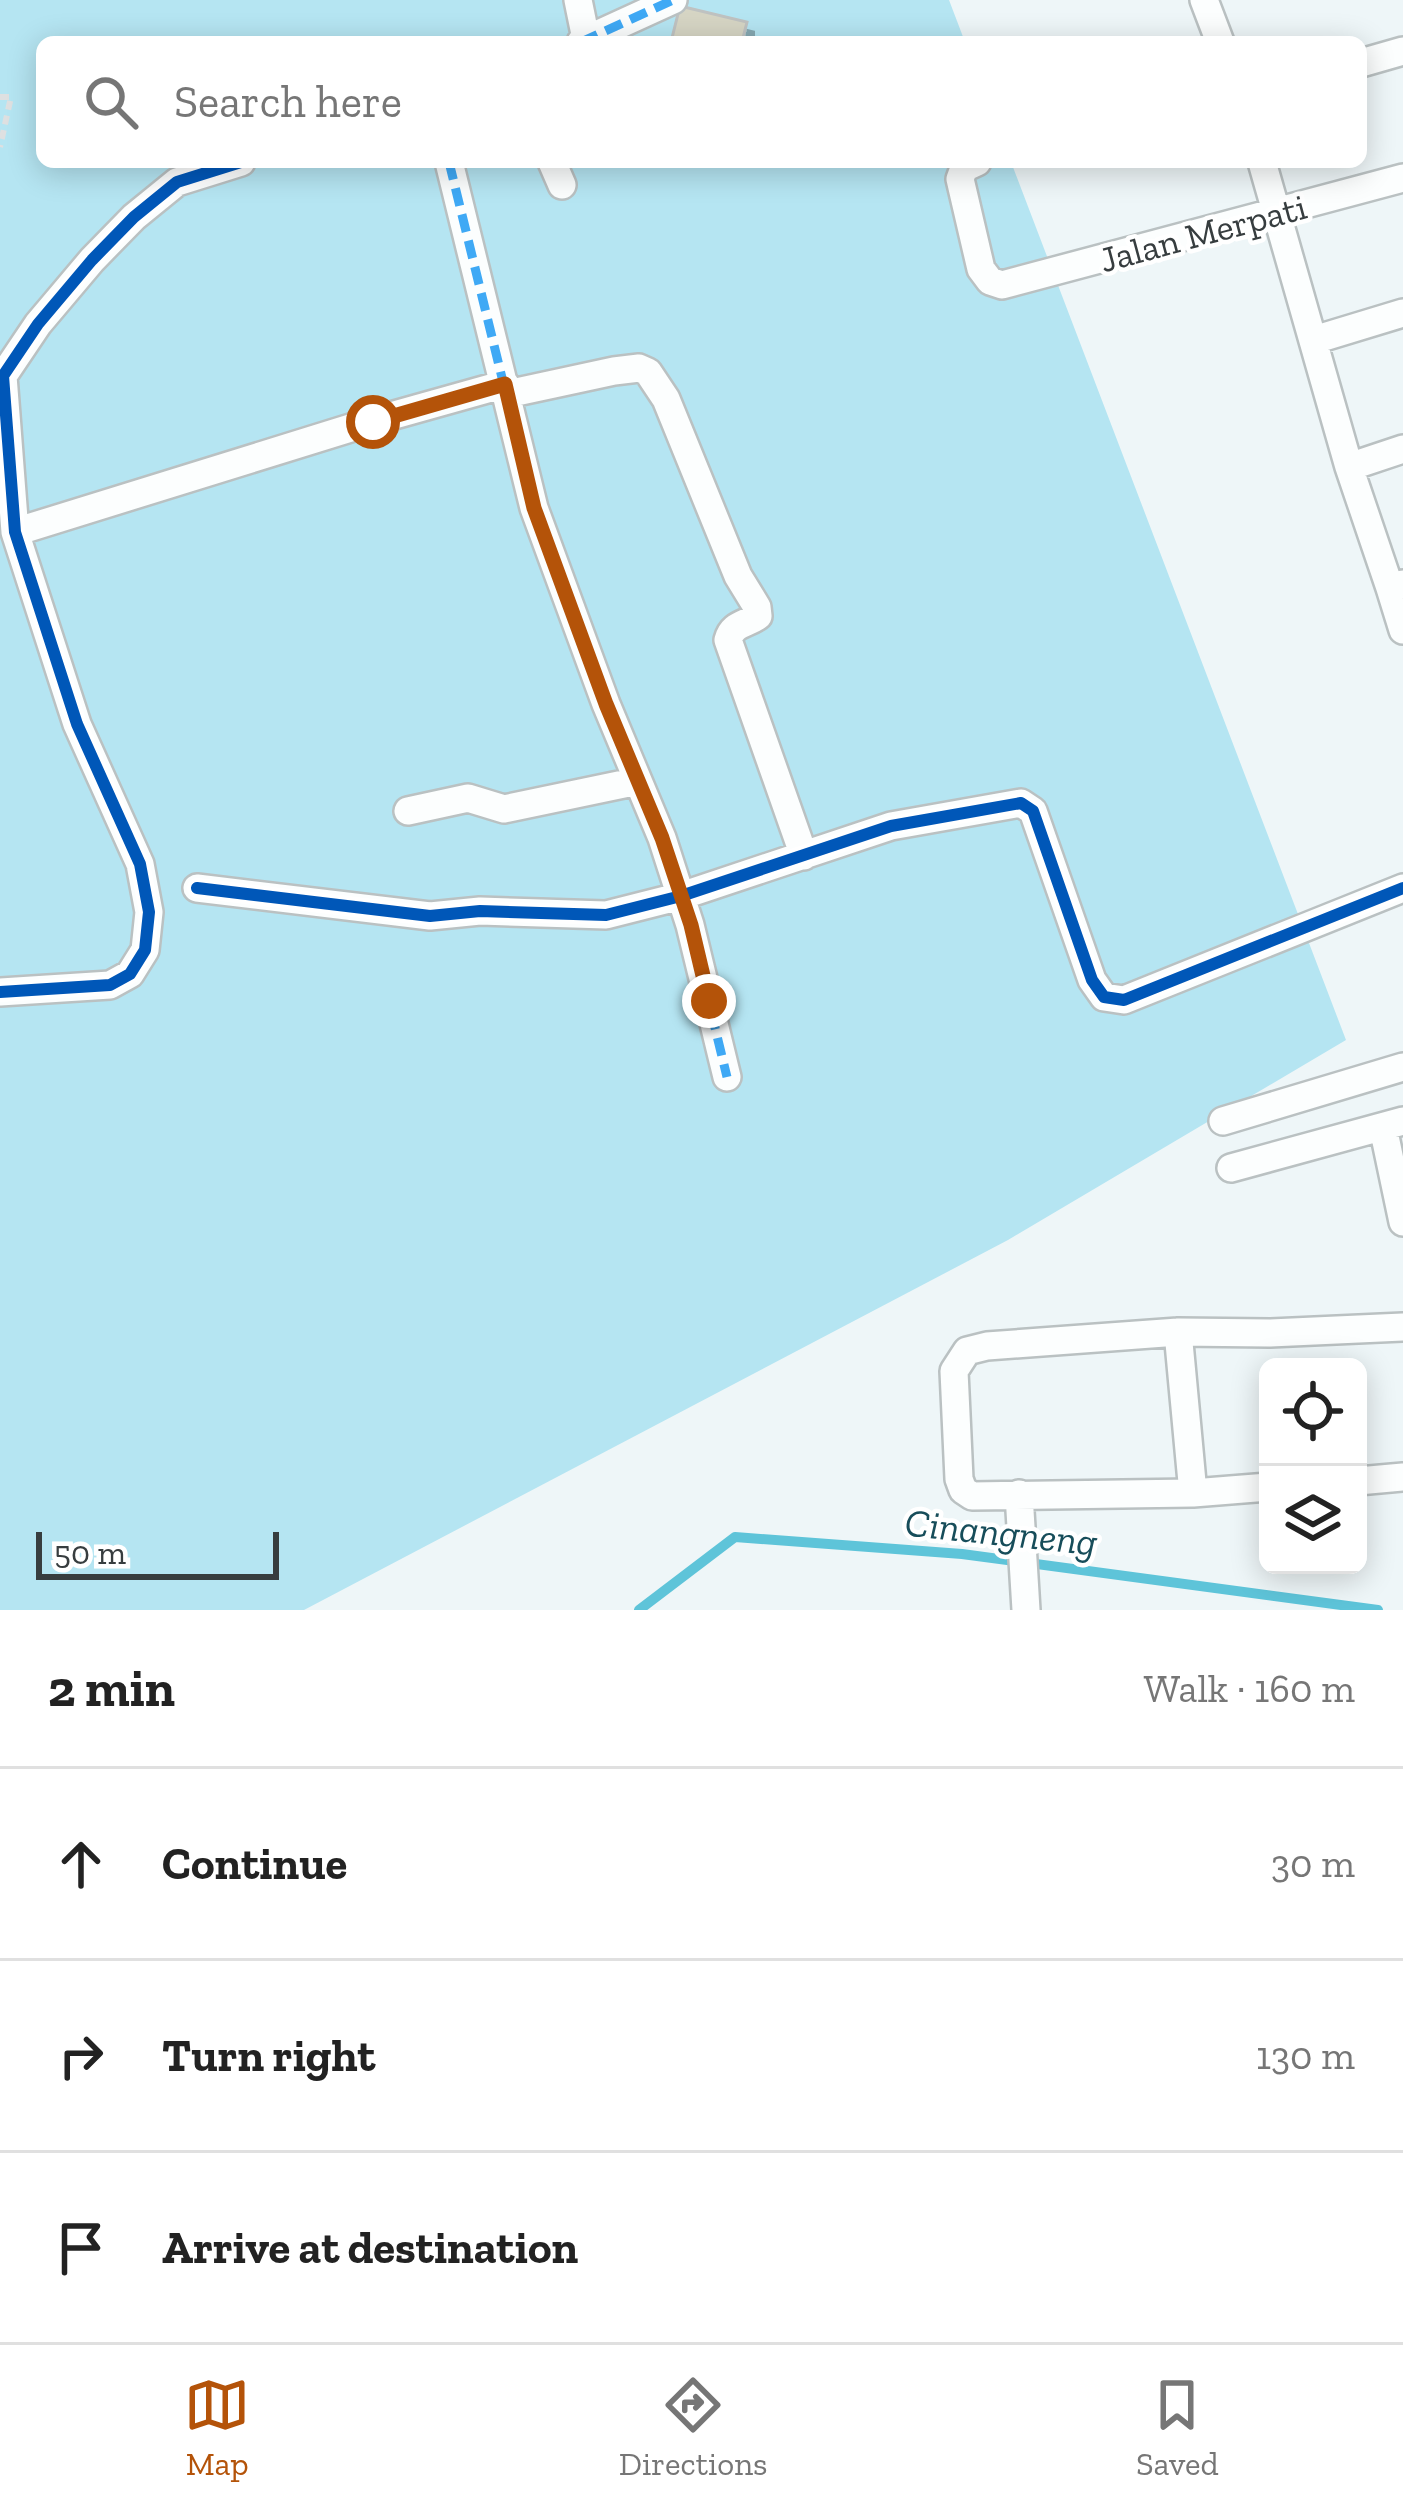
<!DOCTYPE html>
<meta charset="utf-8">
<style>
body{margin:0;font-family:"Zilla Slab",serif;background:#f2f2f2;color:#222}
.controls{position:absolute;right:36px;bottom:36px;display:grid;overflow:hidden;border-radius:18px;box-shadow:0 6px 30px #0003}
.controls button{width:108px;height:108px;display:grid;place-items:center;padding:0;border:0;border-bottom:3px solid #e0e0e0;background:#fff;color:#222;font:60px sans-serif}
.scale{position:absolute;left:36px;bottom:30px;width:243px;box-sizing:border-box;padding-left:12px;border:6px solid #373d3f;border-top:0;font-size:33px;line-height:42px;white-space:nowrap;color:#373d3f;-webkit-text-stroke:9px #fff;paint-order:stroke}
.stop{position:absolute;width:36px;height:36px;margin:-27px;border:9px solid #b45309;border-radius:50%;background:#fff}
.stop.end{background:#b45309;border-color:#fff;box-shadow:0 3px 12px #0008}
.list{margin:0;padding:0;list-style:none}
h2{display:flex;justify-content:space-between;align-items:center;height:156px;margin:0;padding:0 48px;font-size:51px}
h2 small{font-size:39px;font-weight:400;color:#767676}
.list li{display:grid;grid-template-columns:78px 1fr auto;gap:36px;align-items:center;box-sizing:border-box;height:192px;padding:0 48px;border-top:3px solid #e0e0e0}
.list b{display:block;font-size:45px;white-space:nowrap}
.list em{font-size:39px;font-style:normal;color:#767676}
.icon{flex:none;width:66px;height:66px;fill:none;stroke:currentColor;stroke-width:2;stroke-linecap:round;stroke-linejoin:round}
.map{position:relative;flex:none;width:1403px;height:1610px;overflow:hidden}
.search{position:absolute;background:#fff;box-shadow:0 6px 30px #0003;left:36px;right:36px;top:36px;height:132px;display:flex;align-items:center;gap:30px;box-sizing:border-box;padding:0 42px;border-radius:18px;color:#767676;font-size:45px}
.sheet{height:732px;background:#fff}
nav{display:flex;justify-content:space-around;align-items:center;box-sizing:border-box;height:168px;border-top:3px solid #e0e0e0;background:#fff;font-size:33px;color:#767676}
nav a{display:grid;justify-items:center;gap:6px}
nav .on{color:#b45309}
.map>svg:first-child{display:block}
.green{fill:#b5e5f2}
.lines{fill:none;stroke-linecap:round;stroke-linejoin:round}
.stream{stroke:#5ec4d9;stroke-width:10}
.building{fill:#d6d5c4;stroke:#bfc2c1;stroke-width:3;filter:url(#shadow)}
.minor-casing{stroke:#bac1c2;stroke-width:32}
.path{stroke:#dee0e1;stroke-width:6;stroke-dasharray:9 6;stroke-linecap:butt}
.minor{stroke:#fcfefe;stroke-width:27}
.quiet{stroke:#3fa9f5;stroke-width:9;stroke-dasharray:18 9;stroke-linecap:butt}
.cycleway-casing{stroke:#fff;stroke-width:20}
.cycleway{stroke:#0057b8;stroke-width:12}
.route{stroke:#b45309;stroke-width:15}
.labels{text-anchor:middle;dominant-baseline:central;stroke-width:9;stroke-linejoin:round;paint-order:stroke}
.street-label{font-size:36px;fill:#373d3f;stroke:#fff}
.water-label{font-size:39px;font-style:italic;fill:#174d5a;stroke:#fff}
</style>
<div class="map">
<svg width="1403" height="1610" viewBox="0 0 1403 1610">
<defs>
<filter id="shadow"><feDropShadow dx="11" dy="11" stdDeviation="0" flood-color="#0004"/></filter>
</defs>
<rect width="100%" height="100%" fill="#eef6f8"/>
<path class="green" d="M 0,0 L 949,0 L 965,42 L 42,42 L 42,162 L 1011,162 L 1346,1040 L 1008,1240 L 304,1610 L 0,1610 Z"/>
<g class="lines">
<path class="stream" d="M 639,1610 L 735,1537 L 962,1554 L 1378,1610"/>
</g>
<path class="building" d="M 680,6 L 747,22 L 742,42 L 671,42 Z"/>
<g class="lines">
<g class="minor-casing">
<path id="minor" d="M 578,0 L 586,39
M 1204,0 L 1220,42
M 581,42 L 673,0
M 1361,63 L 1403,51
M 449,162 L 534,508 L 606,704 L 662,838 L 690,925 L 727,1077
M 552,162 L 562,185
M 977,162 L 964,168 L 960,179 L 981,269 L 990,281 L 1002,285 L 1403,178
M 1262,162 L 1349,467 L 1390,588 L 1403,584
M 1314,340 L 1403,313
M 507,394 L 614,371 L 639,368 L 648,372 L 666,399 L 738,576 L 757,607 L 758,616 C 745,625 732,624 728,640 L 804,856
M 1349,467 L 1403,449
M 15,532 L 373,421 L 505,384
M 1390,588 L 1403,630
M 408,811 L 468,798 L 504,809 L 638,781
M 197,888 L 430,916 L 480,911 L 606,915 L 681,896 L 891,826 L 1021,803 L 1033,811 L 1092,980 L 1104,997 L 1124,1000 L 1403,888
M 0,992 L 110,985 L 130,974 L 145,950 L 149,912 L 140,864 L 77,724 L 15,532 L 3,376 L 38,324 L 92,260 L 134,217 L 177,182 L 241,162
M 1223,1121 L 1403,1067
M 1383,1127 L 1403,1222
M 1231,1168 L 1403,1121
M 1178,1332 L 1193,1493
M 1358,1481 L 1403,1477
M 1268,1487 L 1193,1493 L 972,1496 L 963,1490 L 959,1479 L 954,1371 L 967,1351 L 987,1346 L 1178,1332 L 1270,1333 L 1403,1327
M 1019,1494 L 1026,1610"/>
</g>
<path class="path" d="M 0,97 L 11,97 L 0,147"/>
<use href="#minor" class="minor"/>
<path class="quiet" d="M 581,42 L 673,0
M 449,162 L 534,508 L 606,704 L 662,838 L 690,925 L 727,1077"/>
<g class="cycleway-casing">
<path id="cycleway" d="M 197,888 L 430,916 L 480,911 L 606,915 L 681,896 L 891,826 L 1021,803 L 1033,811 L 1092,980 L 1104,997 L 1124,1000 L 1403,888
M 0,992 L 110,985 L 130,974 L 145,950 L 149,912 L 140,864 L 77,724 L 15,532 L 3,376 L 38,324 L 92,260 L 134,217 L 177,182 L 241,162"/>
</g>
<use href="#cycleway" class="cycleway"/>
</g>
<g class="lines">
<path class="route" d="M 373,422 L 505,384 L 534,508 L 606,704 L 662,838 L 691,925 L 709,1001"/>
</g>
<g class="labels">
<g class="street-label">
<text transform="translate(1203 233) rotate(-15)">Jalan Merpati</text>
</g>
<g class="water-label">
<text transform="translate(1001 1532) rotate(6)">Cinangneng</text>
</g>
</g>
</svg>
<div class="controls">
<button><svg class="icon" aria-label="locate" viewBox="0 0 24 24"><circle cx="12" cy="12" r="6"/><path d="M12 2v4M12 18v4M2 12h4M18 12h4"/></svg></button>
<button><svg class="icon" aria-label="layers" viewBox="0 0 24 24"><path d="M12 4l9 5-9 5-9-5zM3 14l9 5 9-5"/></svg></button>
</div>
<div class="scale">50 m</div>
<div class="stop" style="left:373px;top:422px"></div>
<div class="stop end" style="left:709px;top:1001px"></div>
<div class="search"><svg class="icon" aria-label="search" viewBox="0 0 24 24"><circle cx="10" cy="10" r="6"/><path d="M15 15l6 6"/></svg>Search here</div>
</div>
<section class="sheet">
<h2>2 min<small>Walk · 160 m</small></h2>
<ul class="list">
<li><svg class="icon" aria-label="ahead" viewBox="0 0 24 24"><path d="M12 20V5M6 11l6-6 6 6"/></svg><div><b>Continue</b></div><em>30 m</em></li>
<li><svg class="icon" aria-label="right" viewBox="0 0 24 24"><path d="M7 20v-9h11M14 6l5 5-5 5"/></svg><div><b>Turn right</b></div><em>130 m</em></li>
<li><svg class="icon" aria-label="arrive" viewBox="0 0 24 24"><path d="M6 21V4h12l-3 4 3 4H6"/></svg><div><b>Arrive at destination</b></div></li>
</ul>
</section>
<nav>
<a class="on"><svg class="icon" aria-label="map" viewBox="0 0 24 24"><path d="M3 6l6-2 6 2 6-2v14l-6 2-6-2-6 2zM9 4v14M15 6v14"/></svg>Map</a>
<a><svg class="icon" aria-label="directions" viewBox="0 0 24 24"><path d="M12 3l9 9-9 9-9-9zM9 14v-3h6M13 9l2 2-2 2"/></svg>Directions</a>
<a><svg class="icon" aria-label="saved" viewBox="0 0 24 24"><path d="M7 4h10v16l-5-4-5 4z"/></svg>Saved</a>
</nav>
